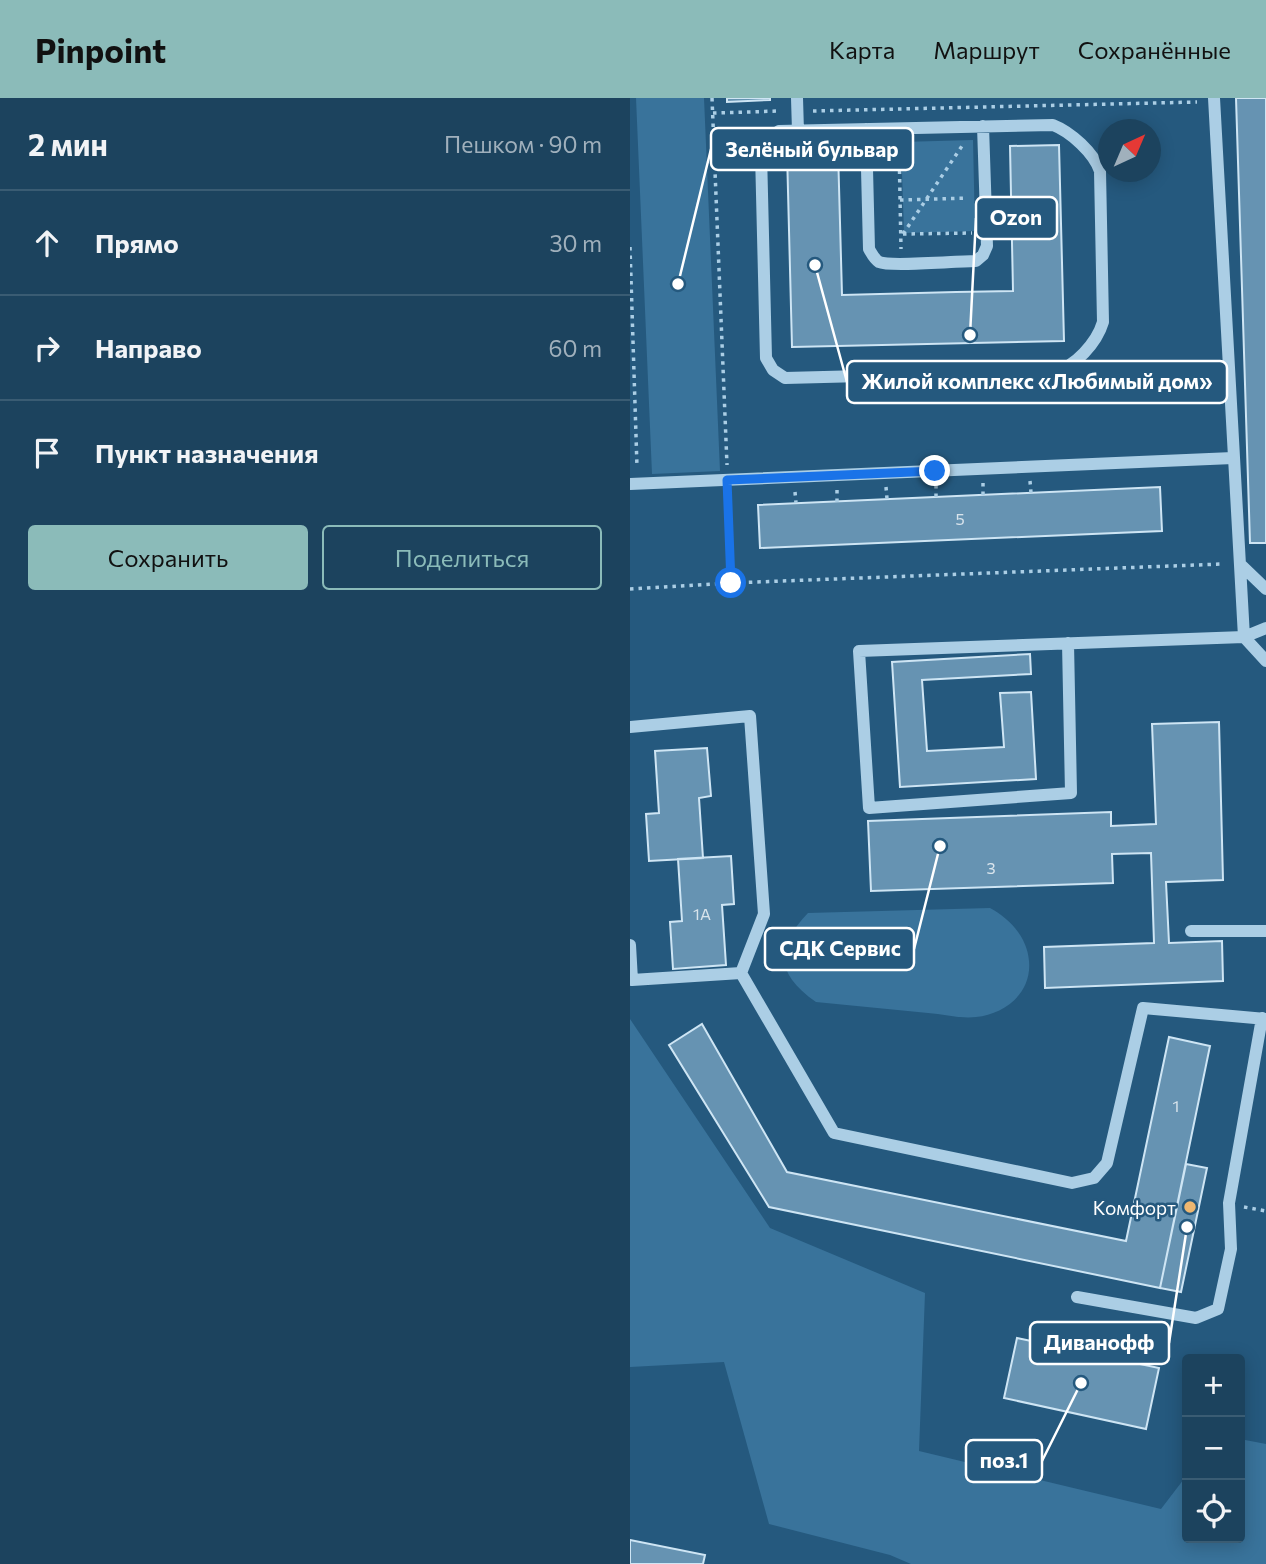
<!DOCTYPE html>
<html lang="ru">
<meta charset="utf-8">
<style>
body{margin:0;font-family:Commissioner,sans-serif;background:#254a64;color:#f1f3f6}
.controls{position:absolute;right:21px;bottom:21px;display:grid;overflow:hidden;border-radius:7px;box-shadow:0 4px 18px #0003}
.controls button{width:63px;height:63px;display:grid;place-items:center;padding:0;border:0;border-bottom:2px solid #3a5c73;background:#1c435e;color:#f1f3f6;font:35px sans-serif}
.compass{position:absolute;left:468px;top:21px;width:63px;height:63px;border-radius:50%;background:#1c435e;box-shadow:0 4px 18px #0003;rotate:44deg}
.stop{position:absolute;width:21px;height:21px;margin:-16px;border:5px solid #1a73e8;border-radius:50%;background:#fff}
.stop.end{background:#1a73e8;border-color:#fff;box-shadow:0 2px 7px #0008}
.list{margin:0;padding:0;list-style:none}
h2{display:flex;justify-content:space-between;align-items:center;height:91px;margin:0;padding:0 28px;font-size:30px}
h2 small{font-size:23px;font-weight:400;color:#a0b0bc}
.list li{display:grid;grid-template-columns:46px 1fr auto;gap:21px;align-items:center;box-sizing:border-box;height:105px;padding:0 28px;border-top:2px solid #3a5c73}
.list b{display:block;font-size:26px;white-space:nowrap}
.list em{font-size:23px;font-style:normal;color:#a0b0bc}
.actions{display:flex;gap:14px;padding:21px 28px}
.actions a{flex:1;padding:16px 0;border:2px solid #8bbbb9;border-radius:7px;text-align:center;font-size:24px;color:#8bbbb9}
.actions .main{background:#8bbbb9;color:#111}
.icon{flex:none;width:38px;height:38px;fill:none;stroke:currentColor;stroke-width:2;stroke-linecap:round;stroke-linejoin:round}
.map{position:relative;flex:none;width:636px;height:1466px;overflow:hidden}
header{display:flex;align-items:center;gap:42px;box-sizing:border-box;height:98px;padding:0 35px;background:#8bbbb9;color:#111}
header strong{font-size:33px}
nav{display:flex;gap:38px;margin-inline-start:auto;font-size:24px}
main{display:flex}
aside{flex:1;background:#1c435e}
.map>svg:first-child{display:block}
.green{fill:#39739b}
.building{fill:#6693b2;stroke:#cee5f4;stroke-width:2}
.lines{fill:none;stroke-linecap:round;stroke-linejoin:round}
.path{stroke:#abcee5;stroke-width:3.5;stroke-dasharray:3.5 5;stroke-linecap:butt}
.minor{stroke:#abcee5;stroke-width:12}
.route{stroke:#1a73e8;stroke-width:9}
.poi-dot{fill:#eeb770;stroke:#25597e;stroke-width:2.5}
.labels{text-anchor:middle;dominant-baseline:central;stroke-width:5;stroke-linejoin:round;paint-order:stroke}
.number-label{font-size:16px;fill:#d9e4ec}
.poi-label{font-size:19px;fill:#fff;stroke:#25597e;text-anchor:end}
.leader{fill:none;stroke:#fff;stroke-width:2.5}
.callout-dot{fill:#fff;stroke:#25597e;stroke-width:2.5}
.callout{fill:#25597e;stroke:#fff;stroke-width:2.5}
.callout-label{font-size:21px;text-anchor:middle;font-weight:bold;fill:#fff}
</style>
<header>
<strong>Pinpoint</strong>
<nav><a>Карта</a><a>Маршрут</a><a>Сохранённые</a></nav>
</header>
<main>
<aside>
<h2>2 мин<small>Пешком · 90 m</small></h2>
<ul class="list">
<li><svg class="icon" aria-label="ahead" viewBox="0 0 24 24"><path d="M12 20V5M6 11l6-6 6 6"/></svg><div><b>Прямо</b></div><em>30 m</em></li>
<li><svg class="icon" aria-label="right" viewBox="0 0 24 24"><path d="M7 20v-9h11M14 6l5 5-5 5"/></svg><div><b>Направо</b></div><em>60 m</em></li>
<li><svg class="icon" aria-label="arrive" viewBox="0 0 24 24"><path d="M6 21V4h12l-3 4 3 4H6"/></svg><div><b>Пункт назначения</b></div></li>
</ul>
<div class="actions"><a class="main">Сохранить</a><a>Поделиться</a></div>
</aside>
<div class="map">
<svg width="636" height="1466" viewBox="0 0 636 1466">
<rect width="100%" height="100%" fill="#25597e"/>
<path class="green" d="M 6,0 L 74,0 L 90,373 L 22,376 Z
M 343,42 L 345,133 L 274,135 L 271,44 Z
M 360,810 C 380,821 397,839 399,863 C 402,895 375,916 346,919 C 331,921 313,916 298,915 C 261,911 223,908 186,904 C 145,875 145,850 178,815 Z
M 0,921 L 140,1130 L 295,1195 L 289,1353 L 531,1411 L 557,1377 L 557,1440 L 610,1440 L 610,1341 L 636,1346 L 636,1466 L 281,1466 L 260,1457 L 139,1426 L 94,1264 L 0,1269 Z"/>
<path class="building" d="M 97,0 L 140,0 L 140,2 L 97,4 Z
M 606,0 L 636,0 L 636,445 L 620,445 Z
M 429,47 L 434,243 L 162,249 L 157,54 L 208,52 L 212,197 L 326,194 L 383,193 L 380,48 Z
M 530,389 L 532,433 L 130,450 L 128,407 Z
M 400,556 L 401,576 L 292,582 L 297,653 L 374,649 L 370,595 L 401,594 L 406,681 L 270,689 L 262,564 Z
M 589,624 L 593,782 L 536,784 L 539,845 L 592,843 L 593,883 L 415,890 L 414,849 L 524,845 L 521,755 L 482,756 L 483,785 L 241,793 L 238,723 L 481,714 L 481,728 L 526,726 L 522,626 Z
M 77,650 L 81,698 L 69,700 L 73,760 L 19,763 L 16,716 L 29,715 L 25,653 Z
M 101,758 L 104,806 L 92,807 L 96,867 L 43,871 L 40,824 L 52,823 L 48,761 Z
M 72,926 L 157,1074 L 496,1143 L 539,939 L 580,948 L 530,1190 L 139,1109 L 39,947 Z
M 556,1066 L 577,1070 L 551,1194 L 530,1190 Z
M 387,1240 L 529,1270 L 516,1331 L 374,1300 Z
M 0,1442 L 75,1457 L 73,1466 L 0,1466 Z"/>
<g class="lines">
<path class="path" d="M 82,0 L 97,367
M 183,13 L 567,4
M 83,15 L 150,13
M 269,47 L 271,151
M 270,102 L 338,100
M 273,136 L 334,45
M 273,136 L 342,135
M 0,149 L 7,369
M 400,383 L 401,395
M 353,385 L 353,397
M 306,387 L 306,399
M 256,389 L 257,401
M 207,392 L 207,404
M 165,394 L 166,405
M 98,399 L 101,485
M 0,491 L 101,485 L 592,466
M 614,1109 L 636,1113"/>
<path class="minor" d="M 167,0 L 168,33
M 584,0 L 614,539 L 636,563
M 423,27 C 441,34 464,55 470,73 L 473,224 C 467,244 445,270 424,273 L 155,280 L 143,272 L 136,260 L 131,55 L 137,41 L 149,33 Z
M 236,31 L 239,151 C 242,156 244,161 249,164 C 260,169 329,163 346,163 L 353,157 L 357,148 L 353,28
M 0,386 L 603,360
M 610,466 L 636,491
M 438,545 L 441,695 L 239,710 L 229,553 L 614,539 L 636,530
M 0,629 L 120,618 L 134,816 L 111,875
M 561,833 L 636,833
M 0,847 L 2,882 L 111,875
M 111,875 L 204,1035 L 442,1085 L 464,1080 L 477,1065 L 513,910 L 636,921
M 447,1199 L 566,1220 L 588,1211 L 601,1151 L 599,1105 L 632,920"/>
</g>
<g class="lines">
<path class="route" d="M 101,485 L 97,382 L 305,373"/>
</g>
<circle class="poi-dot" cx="560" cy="1109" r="7"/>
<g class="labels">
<g class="number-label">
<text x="330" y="420">5</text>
<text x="361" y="769">3</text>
<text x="72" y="815">1А</text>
<text x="546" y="1007">1</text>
</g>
<g class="poi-label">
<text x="546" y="1109">Комфорт</text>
</g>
</g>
<path class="leader" d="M48 186L81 51M340 237L346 120M185 167L217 284M310 748L284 851M557 1129L539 1245M451 1285L412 1363"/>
<g class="callout-dot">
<circle cx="48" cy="186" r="7"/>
<circle cx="340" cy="237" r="7"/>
<circle cx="185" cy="167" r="7"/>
<circle cx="310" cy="748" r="7"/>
<circle cx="557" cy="1129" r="7"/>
<circle cx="451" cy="1285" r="7"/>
</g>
<g class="callout">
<rect x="81" y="30" width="202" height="42" rx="7"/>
<rect x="346" y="99" width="81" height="42" rx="7"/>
<rect x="217" y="263" width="380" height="42" rx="7"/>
<rect x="135" y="830" width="149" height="42" rx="7"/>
<rect x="400" y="1224" width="139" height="42" rx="7"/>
<rect x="336" y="1342" width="76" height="42" rx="7"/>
</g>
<g class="callout-label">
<text x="182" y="59">Зелёный бульвар</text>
<text x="386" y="127">Ozon</text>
<text x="407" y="291">Жилой комплекс «Любимый дом»</text>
<text x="210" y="858">СДК Сервис</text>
<text x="469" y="1252">Диванофф</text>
<text x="374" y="1370">поз.1</text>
</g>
</svg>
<div class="controls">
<button>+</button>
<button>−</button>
<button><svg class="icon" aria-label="locate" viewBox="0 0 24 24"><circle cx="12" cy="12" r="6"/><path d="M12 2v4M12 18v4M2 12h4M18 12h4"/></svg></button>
</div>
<svg class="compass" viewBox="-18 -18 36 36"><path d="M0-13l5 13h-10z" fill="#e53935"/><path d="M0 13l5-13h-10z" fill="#a0b0bc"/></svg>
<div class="stop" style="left:101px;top:485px"></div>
<div class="stop end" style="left:305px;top:373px"></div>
</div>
</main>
